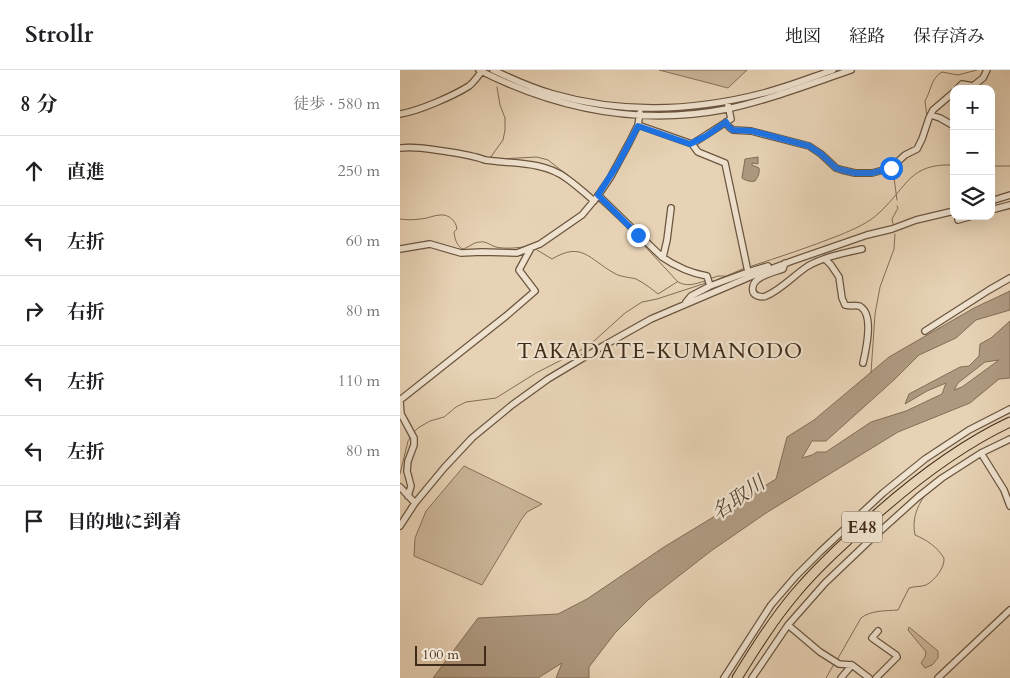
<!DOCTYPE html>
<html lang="ja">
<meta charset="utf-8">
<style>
body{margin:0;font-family:Cardo,"Noto Serif JP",serif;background:#f2f2f2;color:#202124}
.controls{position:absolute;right:15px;top:15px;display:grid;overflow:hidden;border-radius:10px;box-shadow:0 5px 20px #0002}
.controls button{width:45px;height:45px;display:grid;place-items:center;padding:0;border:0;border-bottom:1px solid #e0e0e0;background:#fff;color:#202124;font:25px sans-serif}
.scale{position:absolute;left:15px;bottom:12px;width:71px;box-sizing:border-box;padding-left:5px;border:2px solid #402b18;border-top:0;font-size:14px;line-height:18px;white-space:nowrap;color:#402b18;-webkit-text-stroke:4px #efe2cf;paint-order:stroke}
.stop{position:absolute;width:15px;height:15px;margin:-11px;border:4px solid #1a73e8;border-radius:50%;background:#fff}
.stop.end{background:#1a73e8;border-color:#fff;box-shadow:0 1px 5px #0008}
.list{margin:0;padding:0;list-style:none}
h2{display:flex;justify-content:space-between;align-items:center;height:65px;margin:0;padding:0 20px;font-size:21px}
h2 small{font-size:16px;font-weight:400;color:#757577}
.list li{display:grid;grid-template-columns:32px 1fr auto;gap:15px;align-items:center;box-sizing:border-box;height:70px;padding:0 20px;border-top:1px solid #e0e0e0}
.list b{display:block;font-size:19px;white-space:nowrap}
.list em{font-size:16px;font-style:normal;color:#757577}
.icon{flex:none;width:28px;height:28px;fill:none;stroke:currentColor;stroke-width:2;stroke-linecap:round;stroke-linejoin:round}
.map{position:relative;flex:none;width:610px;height:608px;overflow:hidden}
header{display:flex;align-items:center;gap:30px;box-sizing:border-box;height:70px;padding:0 25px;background:#fff;border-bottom:1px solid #e0e0e0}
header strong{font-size:24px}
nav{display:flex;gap:28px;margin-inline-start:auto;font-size:18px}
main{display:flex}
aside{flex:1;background:#fff}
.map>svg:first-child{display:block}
.green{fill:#cbb69a;stroke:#867059}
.water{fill:#ae9980;stroke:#826d56;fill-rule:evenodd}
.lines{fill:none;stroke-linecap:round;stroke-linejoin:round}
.stream{stroke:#826d56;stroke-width:1}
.minor-casing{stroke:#6a553f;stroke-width:8}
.highway-casing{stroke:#402b18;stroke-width:11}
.minor{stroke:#efe2cf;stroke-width:5.5}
.highway{stroke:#e7d2b5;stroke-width:9}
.route{stroke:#1a73e8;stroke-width:6}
.labels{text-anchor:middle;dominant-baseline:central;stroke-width:4.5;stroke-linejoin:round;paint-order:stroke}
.shield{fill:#efe2cf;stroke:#74624f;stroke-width:1}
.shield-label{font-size:18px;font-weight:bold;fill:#402b18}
.water-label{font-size:20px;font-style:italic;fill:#5c4632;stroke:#efe2cf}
.quarter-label{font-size:21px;letter-spacing:1px;fill:#402b18;stroke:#efe2cf}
</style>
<header>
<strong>Strollr</strong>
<nav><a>地図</a><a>経路</a><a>保存済み</a></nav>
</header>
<main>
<aside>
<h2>8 分<small>徒歩 · 580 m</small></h2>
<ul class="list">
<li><svg class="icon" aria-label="ahead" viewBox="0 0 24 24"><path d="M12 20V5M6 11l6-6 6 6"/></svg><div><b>直進</b></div><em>250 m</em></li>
<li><svg class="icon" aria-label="left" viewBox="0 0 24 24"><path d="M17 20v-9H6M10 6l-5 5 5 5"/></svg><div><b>左折</b></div><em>60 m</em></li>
<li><svg class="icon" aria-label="right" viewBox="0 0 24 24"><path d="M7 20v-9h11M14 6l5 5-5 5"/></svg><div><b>右折</b></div><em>80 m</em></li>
<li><svg class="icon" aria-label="left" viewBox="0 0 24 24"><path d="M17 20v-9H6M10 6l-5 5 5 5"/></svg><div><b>左折</b></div><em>110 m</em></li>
<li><svg class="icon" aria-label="left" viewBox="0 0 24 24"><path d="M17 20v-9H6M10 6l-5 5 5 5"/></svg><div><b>左折</b></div><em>80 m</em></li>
<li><svg class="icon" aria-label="arrive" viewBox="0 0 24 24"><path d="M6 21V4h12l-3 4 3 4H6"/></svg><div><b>目的地に到着</b></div></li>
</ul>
</aside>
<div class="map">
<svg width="610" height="608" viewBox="0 0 610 608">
<rect width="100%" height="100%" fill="#e7d2b5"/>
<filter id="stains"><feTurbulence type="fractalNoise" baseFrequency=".004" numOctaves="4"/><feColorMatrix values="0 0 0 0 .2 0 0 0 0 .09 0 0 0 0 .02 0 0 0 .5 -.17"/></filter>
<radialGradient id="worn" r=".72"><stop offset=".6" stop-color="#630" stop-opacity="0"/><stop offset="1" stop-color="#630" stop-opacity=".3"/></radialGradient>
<path class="green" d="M 259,0 L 347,0 L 328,18 Z
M 64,396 L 142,434 L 127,442 L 121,450 L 82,515 L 14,486 L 15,468 L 26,441 Z
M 509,557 L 538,581 L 538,588 L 532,595 L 525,598 L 521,593 L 525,587 L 526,582 L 508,560 Z"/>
<path class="water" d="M 358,87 L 358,94 L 352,93 L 352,95 L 359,98 C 360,103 358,107 355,111 C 351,112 346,111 342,108 L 345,89 Z
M 610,221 L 610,240 L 576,250 L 556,268 L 519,285 L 495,309 L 426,371 L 412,371 L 402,388 L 412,385 L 417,382 L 426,382 L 471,352 L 506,341 L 542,324 L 546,313 L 527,321 L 505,334 L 509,324 L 560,297 L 569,296 L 579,286 L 580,274 L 591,268 L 610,251 L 610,308 L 599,309 L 570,333 L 498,362 L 366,443 L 311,481 L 248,530 L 215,563 L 189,597 L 189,608 L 156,608 L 162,593 L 138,608 L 33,608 L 78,548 L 158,544 L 187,529 L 264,477 L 376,409 L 387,367 L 414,350 L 489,287 L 574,238 ZM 599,290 L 562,317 L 554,320 L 558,313 L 585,292 Z"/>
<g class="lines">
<path class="stream" d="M 527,47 L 525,31 C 531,21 531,8 542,2 L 558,5 L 577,0
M 519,70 L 523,57
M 0,75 C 12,73 24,75 36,77 C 54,80 71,83 88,88
M 506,81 L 516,76
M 90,88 L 103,70 L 105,60 L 105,48 L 100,35 L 97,17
M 99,89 L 137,87 L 148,90 L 175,111
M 495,90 L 503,83
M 591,96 L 610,96
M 493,100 L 497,130
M 197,130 L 227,157 L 278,212 C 287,217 295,214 305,211
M 0,149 C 7,150 13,150 20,149 C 27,149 34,145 40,145 C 49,144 56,151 57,159 L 54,162 C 55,169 56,174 62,179 C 69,178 73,172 80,172 C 86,171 90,175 96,177 C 104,179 115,178 124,177
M 493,154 L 492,149 L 498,138 L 497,136
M 137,180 L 152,189 C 182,171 189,189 214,203 C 220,207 229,207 236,209 C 244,213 252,219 258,224 L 277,212
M 349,197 C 379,187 410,177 440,165 C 454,159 469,153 480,142 C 508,116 509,93 554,95
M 309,209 L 318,206 L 325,206
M 312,212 L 345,198
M 471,303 L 475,244 L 480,217 L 494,179 L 495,164
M 14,362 L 18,358 L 30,351 L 44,347 L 56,337 L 66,332 L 96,328 L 136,303 L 181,280 L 194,271 L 225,243 L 242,232 L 257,229 L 306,213
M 0,404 L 8,371 L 11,366
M 543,411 L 569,394
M 437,590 L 461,548 C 471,540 486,541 498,540 L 509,518 C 515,516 521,517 526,515 C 534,511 545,498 544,488 C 537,477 527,470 515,465 C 512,450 516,438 525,425
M 426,608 L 434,594"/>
<g class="minor-casing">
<path id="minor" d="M 79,0 C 158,40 240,56 327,39 C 369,30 410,14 451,0
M 93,0 C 112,9 132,18 153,24 C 222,44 295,41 364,23 C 387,17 410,8 433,0
M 557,19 L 562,14 L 573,16 L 583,8 L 587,0
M 0,44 C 19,41 53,26 69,16 C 74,12 78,6 82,1
M 531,45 L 540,48 L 554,56
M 326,52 L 329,57 L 333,60 L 351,61 L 409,76 L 421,84 L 436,98 L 442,100 L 455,103 L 472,103 L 491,98 L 505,85 L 517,79 L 522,69 L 529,48 L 533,40 L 554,22
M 238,55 L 292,74 L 331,49 L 328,35
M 292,74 L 298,82 L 325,93 L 348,202 L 310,216
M 0,78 C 15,76 28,79 43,81 C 57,83 72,85 85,90 C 112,94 143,91 166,108 C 176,115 185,123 194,131
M 198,125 L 262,187 C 275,196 290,203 307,206 L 310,216 L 291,226 L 286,232
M 591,131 L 610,125
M 591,140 L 610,135
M 558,150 L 572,146
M 0,179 L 30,174 L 61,183 L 82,182 L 117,183 L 140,174 L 182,145 L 197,127 L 210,108 L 229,73 L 238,55 L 240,43
M 263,187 L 267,170 L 271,138
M 425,189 L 431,195 L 439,207 L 442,228 L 445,235 C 451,237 457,234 461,237 C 474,246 466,280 463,293
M 385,193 L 383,199 C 375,202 364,204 357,210 C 352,214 350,224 358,226 C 360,227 365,227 366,226 C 381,220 394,205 408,196 C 424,187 444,183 462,179
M 348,202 L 368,196
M 525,261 L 589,220 L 610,208
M 0,330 L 106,246 L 135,221 L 119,200 L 131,178
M 0,331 L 1,344 L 14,368 L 14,375 L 8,391 L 7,401 L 11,416 L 8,426
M 581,383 L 604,420 L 610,436
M 0,417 L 15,433
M 0,456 L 15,433 L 44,398 L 72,368 L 112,335 L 148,309 L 203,276 L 251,249 L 352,206 L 392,191 L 467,165 L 492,159 L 516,150 L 554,141
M 388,555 L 420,582 L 439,594 L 452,595 L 469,608
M 324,608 L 371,535 L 396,506 L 420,482 L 483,423 L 525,389 L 569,360 L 610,339
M 352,608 L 388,555 L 425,513 L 467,473 L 518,427 L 542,408 L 581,383 L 610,369
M 441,608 L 452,595
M 476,608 L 497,587 L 496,585 L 472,568 L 478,561
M 538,608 L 610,540"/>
</g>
<g class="highway-casing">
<path id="highway" d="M 337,608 C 355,579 373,550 395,524 C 420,494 450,468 479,442 C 519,407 561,375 610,352"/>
</g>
<use href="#minor" class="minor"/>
<use href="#highway" class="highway"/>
</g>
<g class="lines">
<path class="route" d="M 238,165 L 198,125 L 218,94 L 238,56 L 290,74 L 306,66 L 326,52 L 329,57 L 333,60 L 352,61 L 409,76 L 421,84 L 436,98 L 442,100 L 455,103 L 472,103 L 491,98"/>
</g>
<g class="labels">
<rect class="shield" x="442" y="441.5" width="40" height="31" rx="4"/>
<g class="shield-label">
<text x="462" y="457">E48</text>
</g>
<g class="water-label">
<text transform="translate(338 428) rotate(-35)">名取川</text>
</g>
<g class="quarter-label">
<text x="260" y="281">TAKADATE-KUMANODO</text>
</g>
</g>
<rect width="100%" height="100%" filter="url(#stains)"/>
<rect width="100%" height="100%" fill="url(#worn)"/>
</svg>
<div class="controls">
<button>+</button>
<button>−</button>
<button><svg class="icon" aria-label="layers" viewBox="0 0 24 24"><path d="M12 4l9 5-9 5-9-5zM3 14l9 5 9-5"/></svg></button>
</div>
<div class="scale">100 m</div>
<div class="stop" style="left:491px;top:98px"></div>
<div class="stop end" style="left:238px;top:165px"></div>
</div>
</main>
